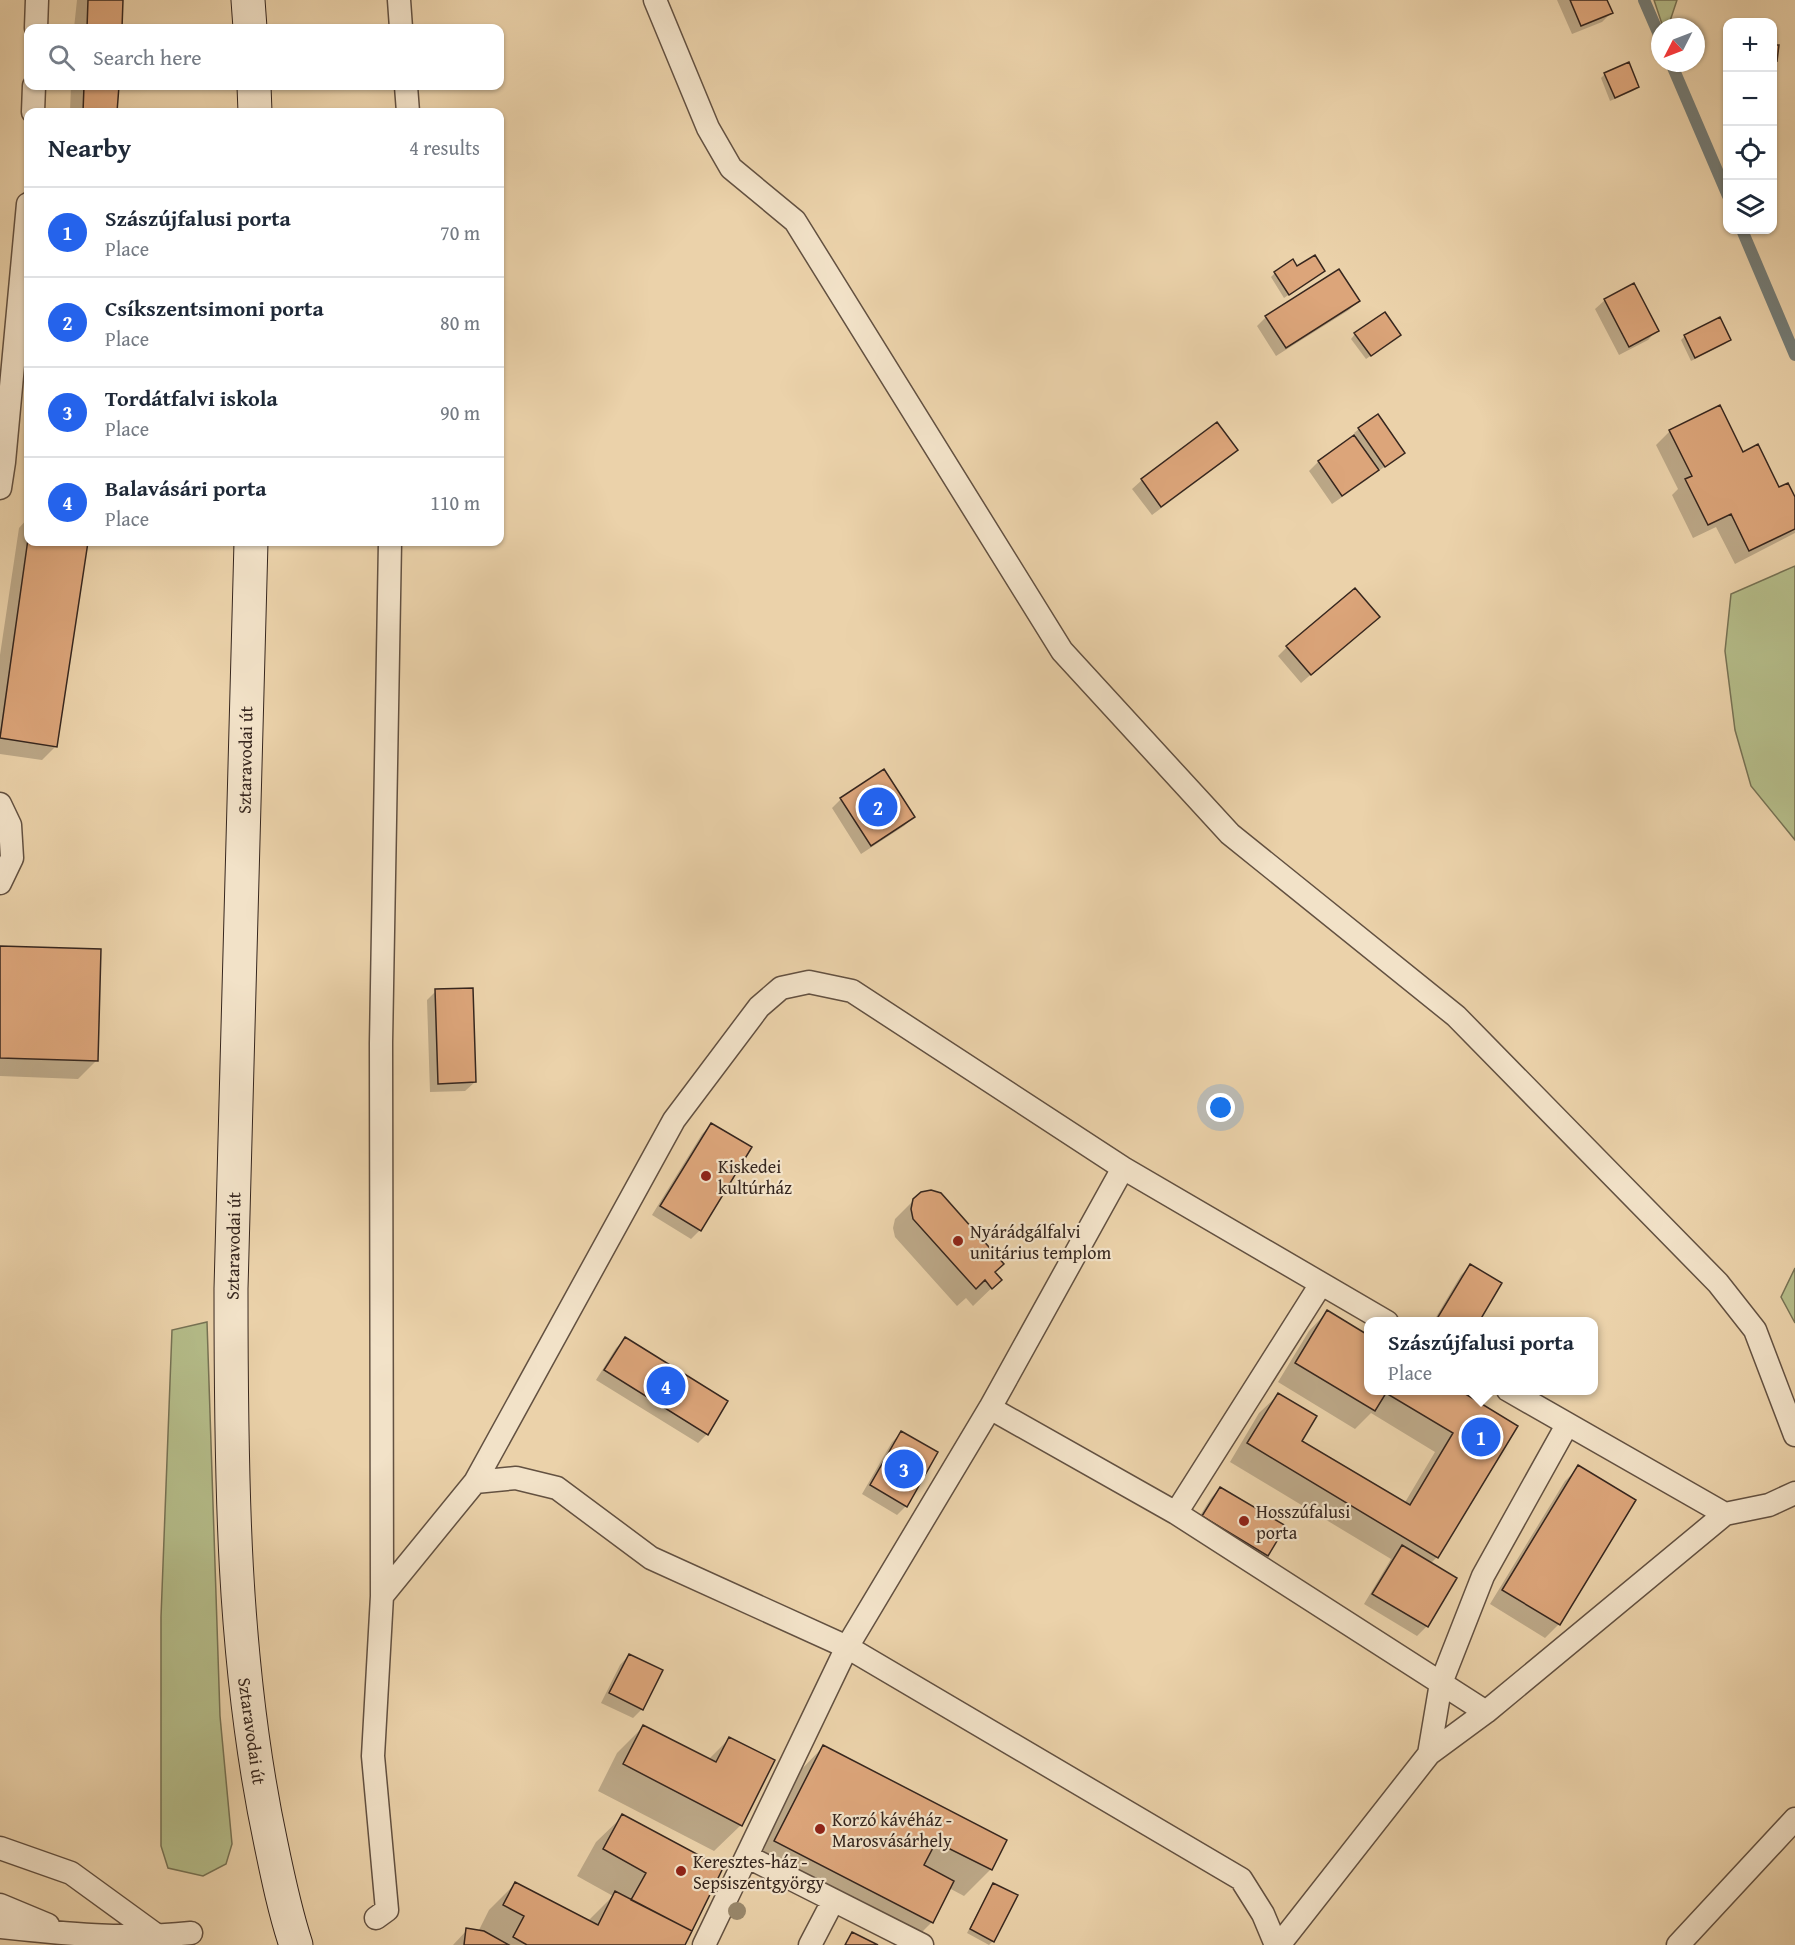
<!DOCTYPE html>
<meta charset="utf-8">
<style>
body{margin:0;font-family:"Gentium Book Plus",serif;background:#f2f2f3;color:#1f2937}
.controls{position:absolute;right:18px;top:18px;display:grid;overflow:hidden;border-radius:12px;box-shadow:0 2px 4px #0004}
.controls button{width:54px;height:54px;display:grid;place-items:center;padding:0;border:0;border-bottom:2px solid #e0e1e3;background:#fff;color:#1f2937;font:30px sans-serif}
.compass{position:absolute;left:1651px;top:18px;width:54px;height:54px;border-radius:50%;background:#fff;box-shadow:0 2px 4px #0004;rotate:228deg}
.you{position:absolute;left:1221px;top:1108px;width:21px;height:21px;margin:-15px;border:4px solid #fff;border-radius:50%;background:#1a73e8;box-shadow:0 0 0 9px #1a73e833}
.badge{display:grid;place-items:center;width:39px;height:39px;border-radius:50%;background:#2563eb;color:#fff;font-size:20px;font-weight:700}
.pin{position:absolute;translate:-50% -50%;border:3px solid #fff;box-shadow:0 2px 6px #0006}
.popup{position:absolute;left:1364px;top:1317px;width:234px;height:78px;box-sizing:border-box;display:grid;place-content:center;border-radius:12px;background:#fff;filter:drop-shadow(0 2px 4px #0005);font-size:20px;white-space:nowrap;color:#747a83}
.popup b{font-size:22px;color:#1f2937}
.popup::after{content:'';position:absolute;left:50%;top:100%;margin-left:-12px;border:12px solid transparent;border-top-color:#fff}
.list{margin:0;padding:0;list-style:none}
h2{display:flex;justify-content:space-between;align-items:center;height:78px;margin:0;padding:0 24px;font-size:26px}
h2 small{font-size:20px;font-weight:400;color:#747a83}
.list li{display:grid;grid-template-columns:39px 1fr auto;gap:18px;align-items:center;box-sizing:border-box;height:90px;padding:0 24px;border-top:2px solid #e0e1e3}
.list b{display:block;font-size:22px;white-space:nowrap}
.list p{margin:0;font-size:20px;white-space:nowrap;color:#747a83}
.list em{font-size:20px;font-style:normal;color:#747a83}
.icon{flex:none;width:33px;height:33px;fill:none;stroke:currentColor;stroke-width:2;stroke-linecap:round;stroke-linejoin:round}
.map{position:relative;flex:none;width:1795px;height:1945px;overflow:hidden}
.search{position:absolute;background:#fff;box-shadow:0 2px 4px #0004;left:24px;top:24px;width:480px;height:66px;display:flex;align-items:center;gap:15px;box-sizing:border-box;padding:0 21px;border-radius:12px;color:#747a83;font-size:22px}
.panel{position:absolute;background:#fff;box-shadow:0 2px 4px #0004;left:24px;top:108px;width:480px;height:438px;border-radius:12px}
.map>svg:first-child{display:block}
.green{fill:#b5bd8a;stroke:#767254;stroke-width:1.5}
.shadow{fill:#0003}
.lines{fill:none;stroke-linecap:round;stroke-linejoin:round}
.stream{stroke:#737c77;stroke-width:12}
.building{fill:#dca57a;stroke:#36261e;stroke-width:1.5}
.lane-casing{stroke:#635141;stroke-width:25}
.secondary-casing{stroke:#36261e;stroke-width:35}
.lane{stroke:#f2e2c8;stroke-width:22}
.secondary{stroke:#f2e2c8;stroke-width:33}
.tree{fill:#99886c}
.poi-dot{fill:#8f2418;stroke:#f2e2c8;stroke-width:2}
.labels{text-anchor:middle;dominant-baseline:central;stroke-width:4.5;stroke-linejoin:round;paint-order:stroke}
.street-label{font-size:18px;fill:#36261e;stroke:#f2e2c8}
.poi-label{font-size:18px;fill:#36261e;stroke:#f2e2c8;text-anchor:start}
</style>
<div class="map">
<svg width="1795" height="1945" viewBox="0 0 1795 1945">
<rect width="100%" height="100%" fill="#ebd2aa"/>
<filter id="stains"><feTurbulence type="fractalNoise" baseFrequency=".00333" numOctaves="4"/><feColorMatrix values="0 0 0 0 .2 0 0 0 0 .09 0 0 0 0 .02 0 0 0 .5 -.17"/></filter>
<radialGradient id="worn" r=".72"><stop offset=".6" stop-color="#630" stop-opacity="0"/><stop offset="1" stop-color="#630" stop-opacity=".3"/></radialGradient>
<path class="green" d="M 1654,0 L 1677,0 L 1668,27 L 1663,27 Z
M 1795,566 L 1795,840 L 1751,786 L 1735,730 L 1725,651 L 1731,594 Z
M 1795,1268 L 1795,1323 L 1781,1297 Z
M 207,1322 L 220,1716 L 232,1844 L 226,1864 L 203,1876 L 168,1868 L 161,1846 L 161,1617 L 172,1330 Z"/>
<path class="shadow" d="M 77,0 L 121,0 L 120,28 L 74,28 Z
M 1557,0 L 1606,0 L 1611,13 L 1602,22 L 1572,34 Z
M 1605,74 L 1638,87 L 1633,91 L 1610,101 L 1601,78 Z
M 71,86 L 117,86 L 116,112 L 70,112 Z
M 1297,268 L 1323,271 L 1284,298 L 1271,277 L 1275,273 Z
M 1633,285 L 1657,330 L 1648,340 L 1619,355 L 1595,309 L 1605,300 Z
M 1358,301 L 1349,310 L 1276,356 L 1257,326 L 1266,317 Z
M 1355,334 L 1395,339 L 1366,359 L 1351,339 Z
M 1685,336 L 1730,339 L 1725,344 L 1691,361 L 1681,340 Z
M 1377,416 L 1399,457 L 1380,470 L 1379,468 L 1368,479 L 1332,504 L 1309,471 L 1318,462 L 1356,436 L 1354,433 L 1359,429 Z
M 1217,424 L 1236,450 L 1227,459 L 1152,515 L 1132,489 L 1142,480 Z
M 1670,431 L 1743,454 L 1779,489 L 1795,501 L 1795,533 L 1735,564 L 1716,527 L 1693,538 L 1672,495 L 1678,489 L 1656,445 Z
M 28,518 L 28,542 L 87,542 L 56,746 L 42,760 L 0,754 L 0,655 L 19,528 Z
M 1378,617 L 1301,683 L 1278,656 L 1287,647 Z
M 841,799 L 914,817 L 904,826 L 861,854 L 832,808 Z
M 0,947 L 97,1060 L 78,1079 L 0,1076 Z
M 436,991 L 475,1082 L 465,1091 L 430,1092 L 427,1000 Z
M 712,1124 L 700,1230 L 691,1239 L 652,1215 L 702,1134 Z
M 914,1200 L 1000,1280 L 973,1306 L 966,1298 L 957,1306 L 895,1237 L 893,1228 L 895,1219 Z
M 1470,1266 L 1477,1322 L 1433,1322 L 1461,1275 Z
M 1327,1312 L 1368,1337 L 1368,1390 L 1456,1390 L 1516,1426 L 1437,1557 L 1430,1564 L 1455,1579 L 1426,1627 L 1417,1636 L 1364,1604 L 1391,1559 L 1230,1462 L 1259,1413 L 1278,1395 L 1300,1441 L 1404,1504 L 1435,1452 L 1371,1413 L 1355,1429 L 1278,1382 L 1309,1331 Z
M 625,1339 L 707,1434 L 698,1443 L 596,1380 L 616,1348 Z
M 901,1433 L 906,1506 L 897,1515 L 862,1494 L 892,1442 Z
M 1579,1467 L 1559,1624 L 1545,1638 L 1490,1604 L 1565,1481 Z
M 1220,1488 L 1267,1555 L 1258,1564 L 1194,1525 L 1211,1498 Z
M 629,1655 L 642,1709 L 633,1718 L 601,1703 L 620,1665 Z
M 644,1726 L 709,1759 L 730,1738 L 741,1825 L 714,1851 L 598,1791 L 617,1753 Z
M 823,1747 L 991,1869 L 964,1896 L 949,1888 L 932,1922 L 909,1945 L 748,1867 L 797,1774 Z
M 623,1816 L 682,1945 L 453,1945 L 467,1930 L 478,1932 L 489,1910 L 515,1884 L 588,1921 L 613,1896 L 577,1876 L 596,1842 Z
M 994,1885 L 993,1941 L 989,1945 L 967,1933 L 990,1889 Z"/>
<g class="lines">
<path class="stream" d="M 1644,0 L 1660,37
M 1671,63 L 1728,196
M 1742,230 L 1795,355"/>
</g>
<path class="building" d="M 88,0 L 123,0 L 122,28 L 87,28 Z
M 1570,0 L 1607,0 L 1613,13 L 1581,26 Z
M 1772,45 L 1779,45 L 1777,61 L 1772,60 Z
M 1629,62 L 1639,87 L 1615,98 L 1604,73 Z
M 84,86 L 119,86 L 117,112 L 83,112 Z
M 1315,255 L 1325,271 L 1289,295 L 1274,272 L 1293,259 L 1297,266 Z
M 1339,269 L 1360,301 L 1286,348 L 1265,316 Z
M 1634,283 L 1659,331 L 1629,347 L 1604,299 Z
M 1385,312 L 1401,335 L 1371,356 L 1354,333 Z
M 1720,317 L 1731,340 L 1695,358 L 1684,335 Z
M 1720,405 L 1743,452 L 1758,444 L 1779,487 L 1788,483 L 1795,497 L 1795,529 L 1749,551 L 1731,514 L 1708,525 L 1685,479 L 1692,476 L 1669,430 Z
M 1378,414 L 1405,453 L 1385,467 L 1358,428 Z
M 1217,422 L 1238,450 L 1161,507 L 1141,479 Z
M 1354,435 L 1379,470 L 1342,496 L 1318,461 Z
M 28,539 L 28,542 L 88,542 L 57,747 L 0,738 Z
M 1355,588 L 1380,617 L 1311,675 L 1286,646 Z
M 884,769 L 915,817 L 871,846 L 840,798 Z
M 0,946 L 101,949 L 98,1061 L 0,1058 Z
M 473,988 L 476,1082 L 438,1084 L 435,989 Z
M 711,1123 L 752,1147 L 701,1231 L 660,1206 Z
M 931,1190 L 941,1193 L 1004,1264 L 995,1272 L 1002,1280 L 992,1289 L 985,1280 L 976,1289 L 913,1219 L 911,1209 L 913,1199 L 921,1192 Z
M 1470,1264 L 1502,1283 L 1479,1322 L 1435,1322 Z
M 1327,1310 L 1368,1335 L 1368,1390 L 1459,1390 L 1518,1426 L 1438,1558 L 1247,1443 L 1278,1393 L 1317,1416 L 1302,1441 L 1410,1505 L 1453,1433 L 1386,1393 L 1375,1411 L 1295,1363 Z
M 625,1337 L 728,1401 L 708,1435 L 604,1370 Z
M 901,1431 L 938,1452 L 907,1507 L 870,1485 Z
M 1578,1465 L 1636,1500 L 1560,1625 L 1502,1590 Z
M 1220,1487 L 1286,1526 L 1268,1556 L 1202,1516 Z
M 1402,1545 L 1457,1578 L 1428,1627 L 1372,1594 Z
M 629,1654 L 663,1670 L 643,1710 L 609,1693 Z
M 643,1725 L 716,1762 L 729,1737 L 775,1760 L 742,1826 L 623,1764 Z
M 823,1745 L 1007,1840 L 992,1870 L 936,1842 L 924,1865 L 954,1881 L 933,1923 L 774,1841 Z
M 622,1814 L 723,1868 L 692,1931 L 631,1900 L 646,1873 L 603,1849 Z
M 515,1882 L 598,1925 L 615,1891 L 692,1931 L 685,1945 L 527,1945 L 513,1937 L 524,1916 L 503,1905 Z
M 993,1883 L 1018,1895 L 994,1942 L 970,1929 Z
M 466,1928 L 484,1931 L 509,1945 L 464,1945 Z
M 852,1932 L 878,1945 L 845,1945 Z"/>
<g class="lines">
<g class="lane-casing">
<path id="lane" d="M 399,0 L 401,28
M 655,0 L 708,128 L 731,168 L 795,221 L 1062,651 L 1230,834 L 1456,1016 L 1718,1283 L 1755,1330 L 1795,1435
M 36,28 L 37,0
M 406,86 L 408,112
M 33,112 L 34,86
M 0,488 L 4,462 L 28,204
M 0,804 L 10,825 L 12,858 L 0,883
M 1508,1390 L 1725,1514
M 990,1408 L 1176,1513 L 1486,1712
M 475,1482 L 516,1478 L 557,1488 L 651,1558 L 847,1647 L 1241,1879 L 1263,1914 L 1276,1945
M 1176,1513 L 1321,1284
M 382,1596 L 475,1482 L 674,1120 L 759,1007 L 781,988 L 809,982 L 852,991 L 1123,1168 L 1387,1322
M 1429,1754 L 1441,1683 L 1483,1576 L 1567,1425
M 0,1848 L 71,1873 L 159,1937
M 748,1857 L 922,1945
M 0,1905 L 48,1925
M 376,1918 L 387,1910 L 373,1756 L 382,1596 L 381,1043 L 390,542
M 0,1927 C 64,1934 127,1940 191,1933
M 704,1945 L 847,1647 L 990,1408 L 1123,1168
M 810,1945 L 833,1901
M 1279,1945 L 1429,1754 L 1486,1712 L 1725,1514 L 1769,1505 L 1795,1493
M 1678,1945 L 1795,1819"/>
</g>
<g class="secondary-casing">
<path id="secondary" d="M 248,0 L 250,28
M 254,86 L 255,112
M 251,542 L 231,1289 C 231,1474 232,1661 271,1844 C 278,1878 285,1912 296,1945"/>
</g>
<use href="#lane" class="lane"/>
<use href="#secondary" class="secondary"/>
</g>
<circle class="tree" cx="737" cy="1911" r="9"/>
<g class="poi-dot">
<circle cx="706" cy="1176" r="6"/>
<circle cx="958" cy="1241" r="6"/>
<circle cx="1244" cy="1521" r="6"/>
<circle cx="820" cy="1829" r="6"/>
<circle cx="681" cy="1871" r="6"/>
</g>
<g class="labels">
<g class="street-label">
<text transform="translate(245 760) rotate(-89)">Sztaravodai út</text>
<text transform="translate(233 1246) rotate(-89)">Sztaravodai út</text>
<text transform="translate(252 1731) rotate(82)">Sztaravodai út</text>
</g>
<g class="poi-label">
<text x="718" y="1166">Kiskedei<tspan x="718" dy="21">kultúrház</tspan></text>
<text x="970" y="1231">Nyárádgálfalvi<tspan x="970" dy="21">unitárius templom</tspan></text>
<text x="1256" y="1511">Hosszúfalusi<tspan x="1256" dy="21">porta</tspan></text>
<text x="832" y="1819">Korzó kávéház -<tspan x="832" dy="21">Marosvásárhely</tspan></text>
<text x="693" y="1861">Keresztes-ház -<tspan x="693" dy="21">Sepsiszentgyörgy</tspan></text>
</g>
</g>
<rect width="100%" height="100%" filter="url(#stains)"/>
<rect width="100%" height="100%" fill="url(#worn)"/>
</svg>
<div class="controls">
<button>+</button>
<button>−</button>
<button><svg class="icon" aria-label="locate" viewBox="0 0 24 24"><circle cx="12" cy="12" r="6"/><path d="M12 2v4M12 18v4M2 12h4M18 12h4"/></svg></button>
<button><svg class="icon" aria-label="layers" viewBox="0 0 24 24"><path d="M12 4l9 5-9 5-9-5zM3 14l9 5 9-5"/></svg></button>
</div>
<svg class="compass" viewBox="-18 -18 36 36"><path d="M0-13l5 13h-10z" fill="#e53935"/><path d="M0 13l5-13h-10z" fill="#747a83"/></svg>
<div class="you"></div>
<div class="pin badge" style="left:1481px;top:1437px">1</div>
<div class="popup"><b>Szászújfalusi porta</b>Place</div>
<div class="pin badge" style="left:878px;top:807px">2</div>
<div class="pin badge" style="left:904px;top:1469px">3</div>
<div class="pin badge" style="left:666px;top:1386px">4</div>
<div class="search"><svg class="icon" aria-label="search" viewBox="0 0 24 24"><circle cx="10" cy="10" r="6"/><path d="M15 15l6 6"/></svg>Search here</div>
<section class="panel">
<h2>Nearby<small>4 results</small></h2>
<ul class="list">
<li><span class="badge">1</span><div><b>Szászújfalusi porta</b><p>Place</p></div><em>70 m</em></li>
<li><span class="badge">2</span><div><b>Csíkszentsimoni porta</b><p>Place</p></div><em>80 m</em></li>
<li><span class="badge">3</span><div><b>Tordátfalvi iskola</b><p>Place</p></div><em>90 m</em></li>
<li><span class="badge">4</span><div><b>Balavásári porta</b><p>Place</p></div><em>110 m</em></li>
</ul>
</section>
</div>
